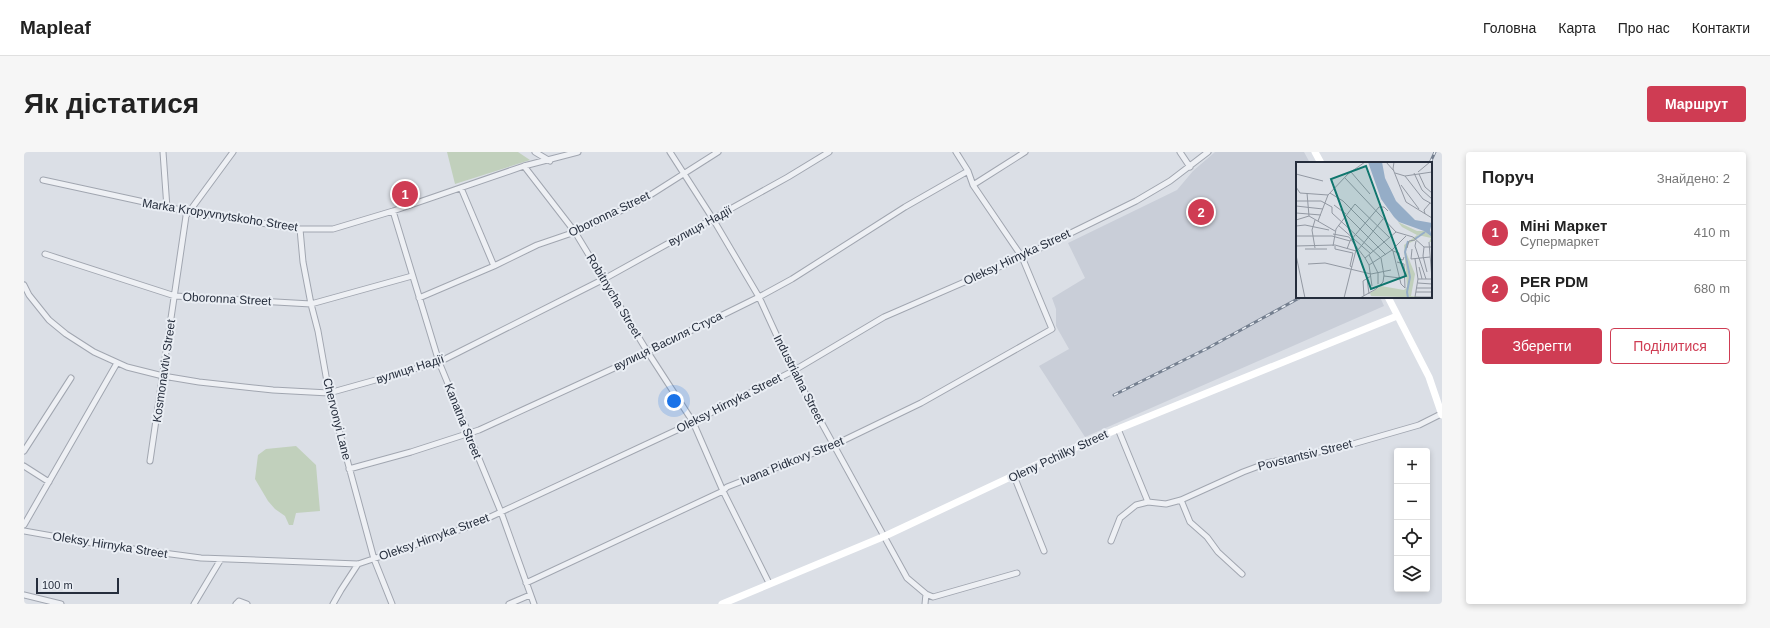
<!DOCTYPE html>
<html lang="uk">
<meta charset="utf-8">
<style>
body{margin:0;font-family:Arial,sans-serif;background:#f6f6f6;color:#222}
.controls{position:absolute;right:12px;bottom:12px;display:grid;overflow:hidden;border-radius:4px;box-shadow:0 2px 6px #0003}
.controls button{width:36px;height:36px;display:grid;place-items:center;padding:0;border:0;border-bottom:1px solid #e0e0e0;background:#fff;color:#222;font:20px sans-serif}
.scale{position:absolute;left:12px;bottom:10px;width:83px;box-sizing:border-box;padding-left:4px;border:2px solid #252d3c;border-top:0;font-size:11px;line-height:14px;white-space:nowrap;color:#252d3c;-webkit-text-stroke:3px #eaeef4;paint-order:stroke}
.you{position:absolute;left:650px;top:249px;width:14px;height:14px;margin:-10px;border:3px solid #fff;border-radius:50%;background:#1a73e8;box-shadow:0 0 0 6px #1a73e833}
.badge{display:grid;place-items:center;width:26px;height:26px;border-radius:50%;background:#cf3c53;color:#fff;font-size:13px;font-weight:700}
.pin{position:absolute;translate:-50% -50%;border:2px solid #fff;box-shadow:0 1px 4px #0006}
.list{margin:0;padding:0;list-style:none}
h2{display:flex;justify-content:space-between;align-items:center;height:52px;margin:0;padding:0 16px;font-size:17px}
h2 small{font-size:13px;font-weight:400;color:#767676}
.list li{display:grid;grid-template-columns:26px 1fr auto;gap:12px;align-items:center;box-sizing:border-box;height:56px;padding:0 16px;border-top:1px solid #e0e0e0}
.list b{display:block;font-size:15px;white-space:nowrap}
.list p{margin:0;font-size:13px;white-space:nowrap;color:#767676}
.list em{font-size:13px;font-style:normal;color:#767676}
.actions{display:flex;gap:8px;padding:12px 16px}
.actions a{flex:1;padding:9px 0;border:1px solid #cf3c53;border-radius:4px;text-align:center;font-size:14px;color:#cf3c53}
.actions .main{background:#cf3c53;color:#fff}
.icon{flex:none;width:22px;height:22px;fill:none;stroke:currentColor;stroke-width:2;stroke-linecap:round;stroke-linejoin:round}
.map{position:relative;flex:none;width:1418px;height:452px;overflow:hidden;border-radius:4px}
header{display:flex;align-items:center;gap:24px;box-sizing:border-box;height:56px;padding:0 20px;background:#fff;border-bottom:1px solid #e0e0e0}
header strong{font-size:19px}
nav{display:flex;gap:22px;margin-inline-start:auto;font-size:14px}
.intro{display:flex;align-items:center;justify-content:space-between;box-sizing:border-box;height:96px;padding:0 24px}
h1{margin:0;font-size:28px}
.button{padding:10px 18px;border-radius:4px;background:#cf3c53;color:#fff;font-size:14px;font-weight:700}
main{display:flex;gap:24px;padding:0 24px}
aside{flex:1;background:#fff;border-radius:4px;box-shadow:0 2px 6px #0003}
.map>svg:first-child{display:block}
.built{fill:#c9ced8}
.green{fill:#c1d0bc}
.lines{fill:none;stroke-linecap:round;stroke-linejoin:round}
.street-casing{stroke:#a1a6b0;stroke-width:7}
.street{stroke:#eef0f4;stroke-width:5}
.secondary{stroke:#fff;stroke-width:7}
.rail-casing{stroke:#747f8f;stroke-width:3}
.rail{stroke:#eaeef4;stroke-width:1.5;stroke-dasharray:4.5;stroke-linecap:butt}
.labels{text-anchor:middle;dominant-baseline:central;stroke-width:4;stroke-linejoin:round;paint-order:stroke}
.street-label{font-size:12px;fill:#252d3c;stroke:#eaeef4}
.inset-river{fill:none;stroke:#95adc7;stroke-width:2}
.inset-road{fill:none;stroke:#9298a2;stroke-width:1}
.view{fill:#0f766e;fill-opacity:0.15;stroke:#0f766e;stroke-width:2}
.inset-edge{fill:none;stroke:#252d3c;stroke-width:2}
</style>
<header>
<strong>Mapleaf</strong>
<nav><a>Головна</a><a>Карта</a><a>Про нас</a><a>Контакти</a></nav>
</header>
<div class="intro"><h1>Як дістатися</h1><a class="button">Маршрут</a></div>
<main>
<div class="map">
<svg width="1418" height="452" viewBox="0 0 1418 452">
<rect width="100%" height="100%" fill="#dbdfe6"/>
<path class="built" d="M 1191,0 L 1280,0 L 1286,11 L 1273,11 L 1273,145 L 1356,145 L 1360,154 L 1061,285 L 1015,214 L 1045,197 L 1032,174 L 1032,157 L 1028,146 L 1061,126 L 1044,91 L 1153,38 L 1169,19 Z"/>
<path class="green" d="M 423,0 L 494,0 L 506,8 L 431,32 Z
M 272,294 L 292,313 L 296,359 L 272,361 L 269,373 L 265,373 L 261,364 L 251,357 L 244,349 L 231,327 L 234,303 L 242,297 Z"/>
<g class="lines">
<g class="street-casing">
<path id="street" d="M 139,0 L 143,56
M 511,0 L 526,9
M 646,0 L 689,67 L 735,145 L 769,219 L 883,426 L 902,442 L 901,452
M 1156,0 L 1166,15
M 500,14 L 551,80 L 623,199 L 669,270 L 699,339 L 745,431
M 19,28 L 166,60 L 276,77 L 309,77 L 369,59 L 500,14 L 554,0
M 949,33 L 1001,0
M 437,36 L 470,114
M 369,59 L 415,210 L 477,360 L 510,452
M 276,77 L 279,110 L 287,152 L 294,179 L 305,241 L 350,407 L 368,452
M 21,102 L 151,144 L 287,152 L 388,124
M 0,133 L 5,143 L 25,168 L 42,182 L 70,200 L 103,215 L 139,224 L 175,230 L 249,238 L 305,241 L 398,215 L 415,210 L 435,200 L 580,127 L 764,25 L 805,0
M 395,146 L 470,114 L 513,93 L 551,80 L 584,65 L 620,47 L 694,0
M 1094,277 L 1124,350
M 0,299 L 47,226
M 126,309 L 162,64 L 209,0
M 0,314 L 25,330
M 325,317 L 387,300 L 455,278 L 599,212 L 735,145 L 768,127 L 881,55 L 944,19
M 990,324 L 1020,399
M 1157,348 L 1166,370 L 1183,385 L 1194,400 L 1218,422
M 0,373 L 93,211
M 0,379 L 79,393 L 177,406 L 334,412 L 447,374 L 653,278 L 769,219 L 860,165 L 998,105 L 1112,49 L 1146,29 L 1184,0
M 1087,389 L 1096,366 L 1112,353 L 1124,350 L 1142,352 L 1157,348 L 1219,320 L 1243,311 L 1322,294 L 1395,273 L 1417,262
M 502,431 L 699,339 L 703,335 L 810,293 L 897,251 L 1028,177 L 998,105 L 949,33 L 944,19 L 932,0
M 902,442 L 909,445 L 993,421
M 0,443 L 37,452
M 170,452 L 197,407
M 212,452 L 215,449 L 223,452
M 309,452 L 317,438 L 334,412
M 485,452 L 506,443"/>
</g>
<use href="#street" class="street"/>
<path class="secondary" d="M 1291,0 L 1297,11
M 1364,145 L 1405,225 L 1418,263
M 698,452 L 861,384 L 1027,306 L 1094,277 L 1373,164"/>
<g class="rail-casing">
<path id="rail" d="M 1406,11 L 1411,0
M 1090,243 L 1184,196 L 1277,145"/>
</g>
<use href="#rail" class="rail"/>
</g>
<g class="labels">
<g class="street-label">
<text transform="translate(585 62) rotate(-26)">Oboronna Street</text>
<text transform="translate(196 63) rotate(9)">Marka Kropyvnytskoho Street</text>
<text transform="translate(676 74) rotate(-29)">вулиця Надії</text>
<text transform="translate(993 105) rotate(-25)">Oleksy Hirnyka Street</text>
<text transform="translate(590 144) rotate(59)">Robitnycha Street</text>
<text transform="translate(203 147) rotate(3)">Oboronna Street</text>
<text transform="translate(644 189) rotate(-26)">вулиця Василя Стуса</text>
<text transform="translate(386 217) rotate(-18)">вулиця Надії</text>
<text transform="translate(140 219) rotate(-82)">Kosmonavtiv Street</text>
<text transform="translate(775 227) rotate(63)">Industrialna Street</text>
<text transform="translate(705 251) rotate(-27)">Oleksy Hirnyka Street</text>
<text transform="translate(313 267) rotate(76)">Chervonyi Lane</text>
<text transform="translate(439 269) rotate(68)">Kanatna Street</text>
<text transform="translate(1281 303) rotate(-14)">Povstantsiv Street</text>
<text transform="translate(1034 304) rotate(-25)">Oleny Pchilky Street</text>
<text transform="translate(768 309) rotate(-22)">Ivana Pidkovy Street</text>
<text transform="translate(410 385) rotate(-20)">Oleksy Hirnyka Street</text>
<text transform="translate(86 393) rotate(9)">Oleksy Hirnyka Street</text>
</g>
</g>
<g transform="translate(1272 10)">
<rect width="136" height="136" fill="#dbdfe6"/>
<path d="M 102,60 L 121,69 L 128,69 L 136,75 L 136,80 L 133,80 L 135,76 L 122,73 L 120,78 L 111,82 L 110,90 L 119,112 L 115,134 L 136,136 L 75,134 L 74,131 L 85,124 L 108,128 L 111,125 L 108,83 L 121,73 L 106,65 Z" fill="#c1d0bc"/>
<path d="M 72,0 L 86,0 L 89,16 L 100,39 L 119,58 L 136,61 L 134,68 L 136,75 L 128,69 L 103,60 L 98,55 L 85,37 Z" fill="#95adc7"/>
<path class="inset-river" d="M 119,77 L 129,70M 112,136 L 111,130 L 114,115 L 109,90 L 112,79"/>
<path class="inset-road" d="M 90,0 L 98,9M 98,0 L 97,7 L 110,40 L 136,56M 55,10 L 74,32M 122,10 L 134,0M 99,11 L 109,14 L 136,10M 118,11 L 126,28 L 136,37M 0,12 L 27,19M 123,12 L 129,25 L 136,31M 109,14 L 127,37 L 136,42M 49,16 L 100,70 L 117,75 L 128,85 L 136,85M 105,23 L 123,47M 0,25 L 4,31 L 32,33M 11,31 L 13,54 L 39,69M 34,31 L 47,39 L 97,89 L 105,122 L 109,126 L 108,102 L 101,100M 0,39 L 25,39 L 36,45 L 36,51 L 85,96 L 88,113 L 87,120 L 80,127 L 64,136M 38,43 L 50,52M 0,44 L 27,47M 0,51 L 25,53M 129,52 L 128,48 L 134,41M 50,53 L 90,93M 0,58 L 13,54M 22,59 L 32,33 L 52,12 L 69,0M 42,63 L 75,92M 0,64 L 9,63 L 33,68M 37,72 L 53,75 L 69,96 L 73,103 L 76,124M 0,74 L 36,74 L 54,79M 120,79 L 119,84 L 130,117M 133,80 L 136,117M 0,84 L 39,83 L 60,89M 37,84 L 40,67 L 59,42 L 94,76M 39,84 L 39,87 L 57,91 L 54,104 L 56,105M 128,85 L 127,94 L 131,110M 19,86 L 16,68 L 19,58M 111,86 L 113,79 L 119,78M 9,87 L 31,87M 51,87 L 54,79 L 83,45 L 88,45 L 92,49M 116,87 L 115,97 L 134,95M 62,88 L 87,57M 97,89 L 103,91 L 103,97 L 107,98 L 108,95M 0,93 L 9,136M 73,93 L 82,111 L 82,122M 69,96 L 100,70M 119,97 L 122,117 L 119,135 L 136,135M 12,102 L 29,101 L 75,112 L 95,108M 73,103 L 96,88 L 110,74M 123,105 L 126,117M 88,114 L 104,116M 71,116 L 73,132M 122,117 L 136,117M 122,121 L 136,122M 121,126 L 136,126M 120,130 L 136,130M 68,134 L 67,119 L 75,114M 136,135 L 136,120M 48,136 L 60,88"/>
<path class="view" d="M 70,4 L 110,114 L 75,127 L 35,17 Z"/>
<rect width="136" height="136" class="inset-edge"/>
</g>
</svg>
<div class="controls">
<button>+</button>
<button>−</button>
<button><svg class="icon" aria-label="locate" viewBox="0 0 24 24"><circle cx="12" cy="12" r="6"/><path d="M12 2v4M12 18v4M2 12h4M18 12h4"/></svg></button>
<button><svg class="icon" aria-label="layers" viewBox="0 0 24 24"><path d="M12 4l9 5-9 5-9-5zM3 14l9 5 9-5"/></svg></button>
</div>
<div class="scale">100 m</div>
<div class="you"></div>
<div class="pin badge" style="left:381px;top:42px">1</div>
<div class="pin badge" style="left:1177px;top:60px">2</div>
</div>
<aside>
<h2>Поруч<small>Знайдено: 2</small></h2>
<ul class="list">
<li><span class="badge">1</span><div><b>Міні Маркет</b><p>Супермаркет</p></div><em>410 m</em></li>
<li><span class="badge">2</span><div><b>PER PDM</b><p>Офіс</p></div><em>680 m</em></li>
</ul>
<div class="actions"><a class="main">Зберегти</a><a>Поділитися</a></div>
</aside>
</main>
